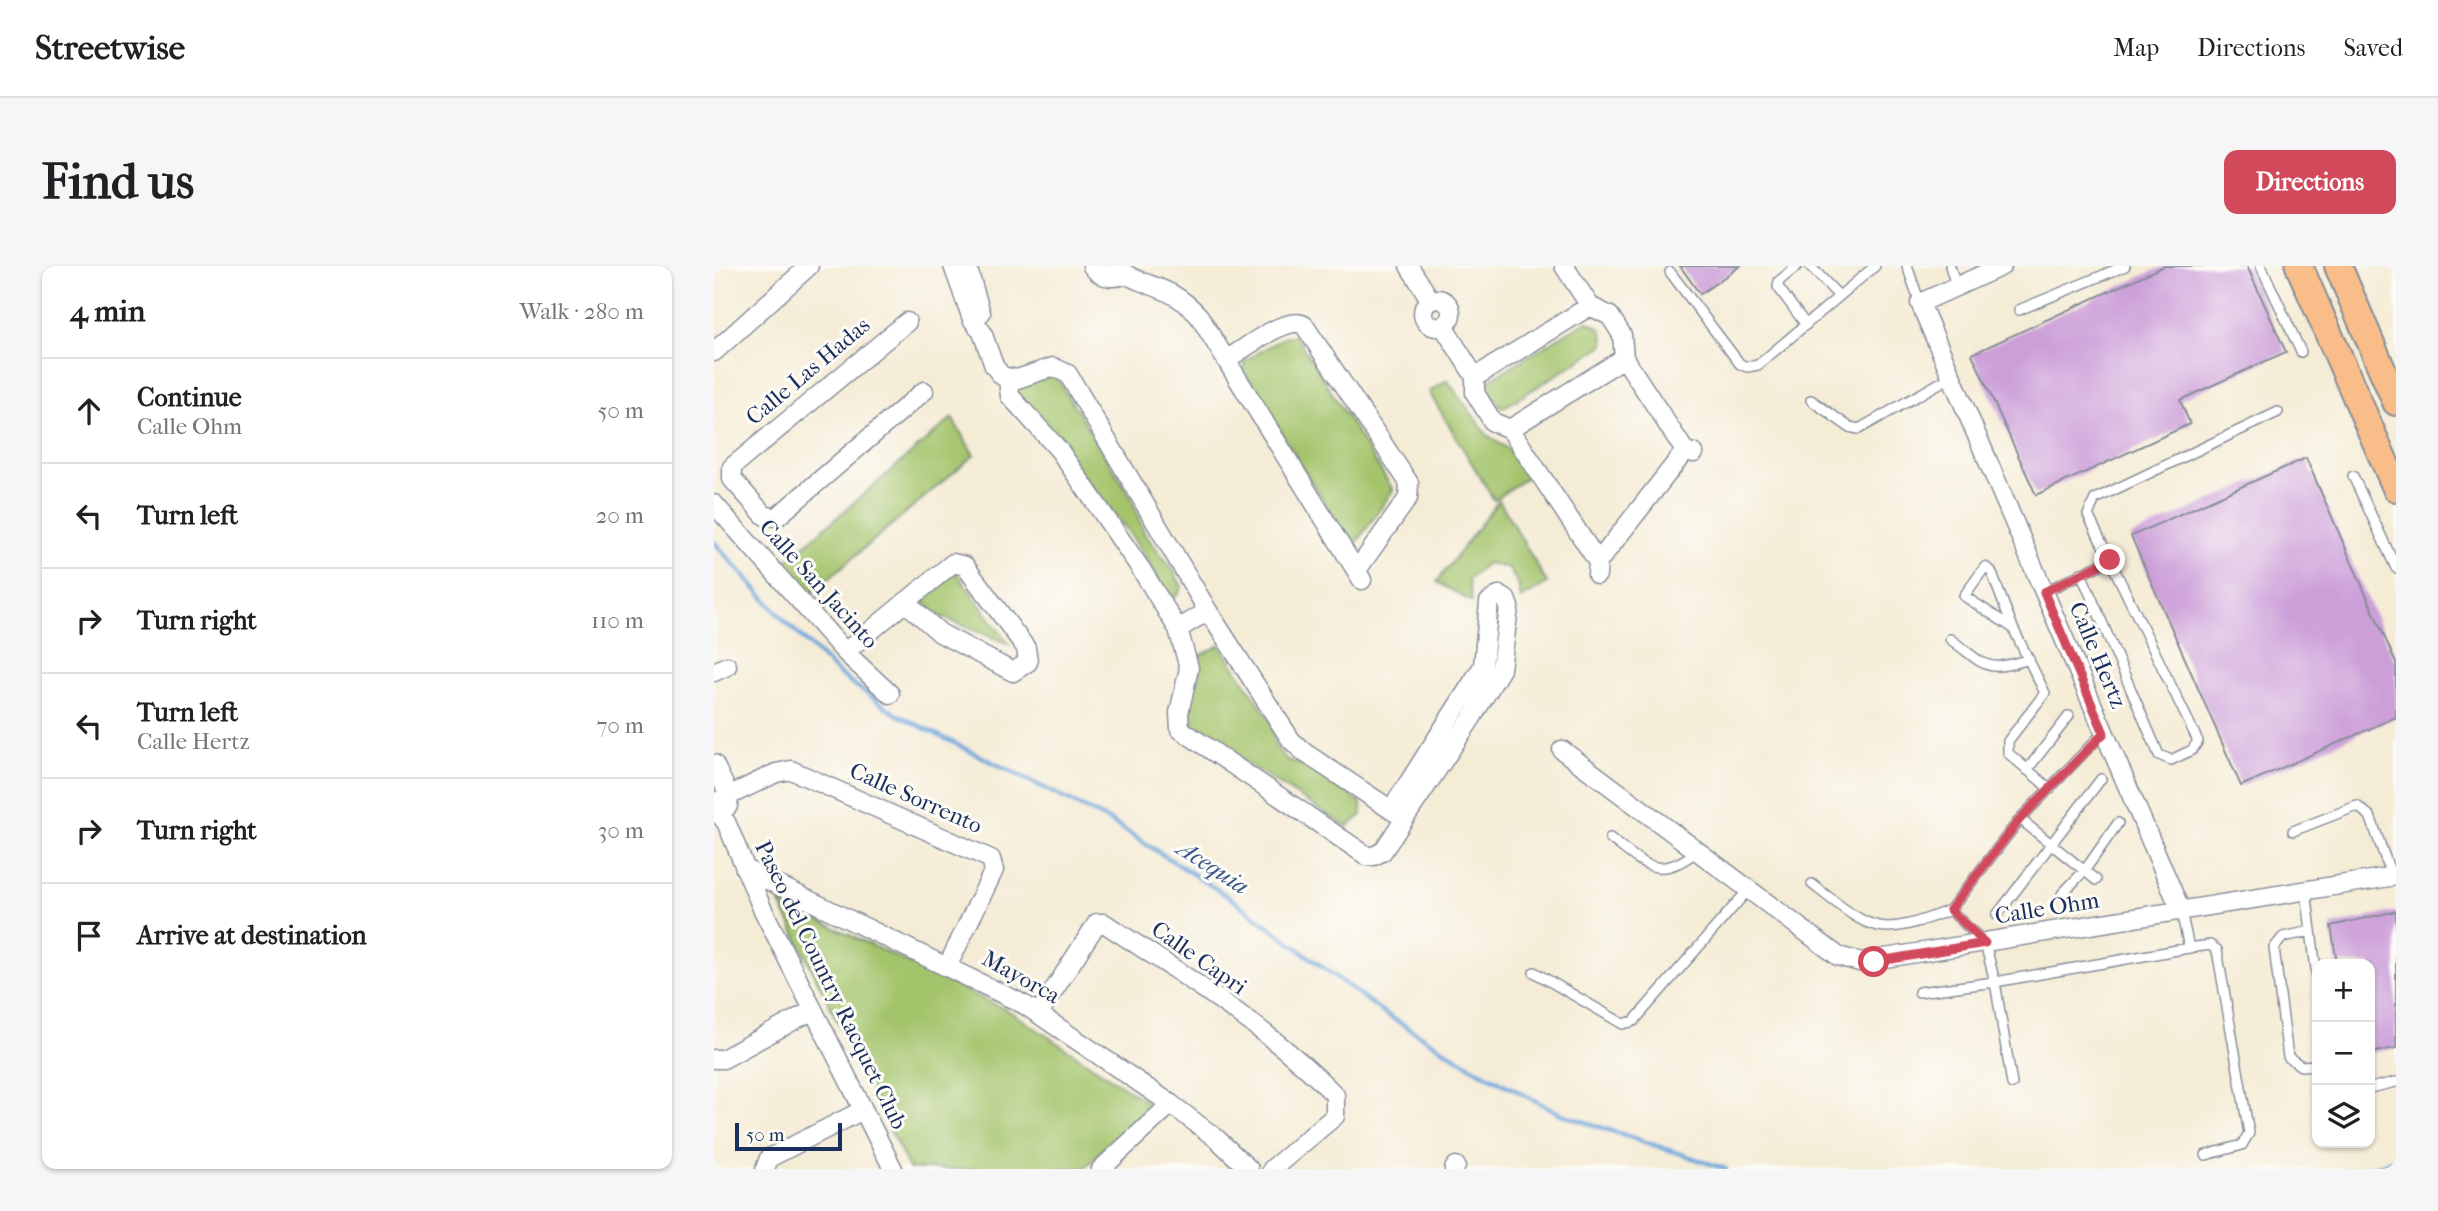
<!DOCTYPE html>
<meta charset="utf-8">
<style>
body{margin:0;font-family:"IM FELL French Canon",serif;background:#f6f6f6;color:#202124}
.controls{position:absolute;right:21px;bottom:21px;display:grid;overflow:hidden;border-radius:14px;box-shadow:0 2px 5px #0004}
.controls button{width:63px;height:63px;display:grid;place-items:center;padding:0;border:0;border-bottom:2px solid #e0e0e0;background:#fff;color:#202124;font:35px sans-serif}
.scale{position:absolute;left:21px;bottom:18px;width:107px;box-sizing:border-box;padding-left:7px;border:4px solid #1b2f5e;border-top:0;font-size:19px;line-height:24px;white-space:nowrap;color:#1b2f5e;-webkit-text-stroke:5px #fdfcf7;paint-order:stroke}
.stop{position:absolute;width:21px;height:21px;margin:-16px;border:5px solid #d1495b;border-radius:50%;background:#fff}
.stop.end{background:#d1495b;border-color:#fff;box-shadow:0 2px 7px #0008}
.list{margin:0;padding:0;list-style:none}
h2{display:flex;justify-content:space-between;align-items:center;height:91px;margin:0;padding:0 28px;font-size:30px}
h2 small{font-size:23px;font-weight:400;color:#757577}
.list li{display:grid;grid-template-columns:46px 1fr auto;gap:21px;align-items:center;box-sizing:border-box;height:105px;padding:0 28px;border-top:2px solid #e0e0e0}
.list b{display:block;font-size:26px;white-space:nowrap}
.list p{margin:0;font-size:23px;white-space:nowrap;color:#757577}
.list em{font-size:23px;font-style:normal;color:#757577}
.icon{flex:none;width:38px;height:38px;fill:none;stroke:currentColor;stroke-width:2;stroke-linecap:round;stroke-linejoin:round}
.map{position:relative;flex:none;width:1682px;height:903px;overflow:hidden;border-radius:14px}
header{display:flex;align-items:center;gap:42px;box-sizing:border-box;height:98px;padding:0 35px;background:#fff;border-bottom:2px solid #e0e0e0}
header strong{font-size:33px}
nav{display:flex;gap:38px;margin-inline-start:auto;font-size:24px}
.intro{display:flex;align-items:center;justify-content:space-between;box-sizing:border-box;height:168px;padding:0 42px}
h1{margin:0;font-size:49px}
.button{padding:18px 32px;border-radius:14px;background:#d1495b;color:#fff;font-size:24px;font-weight:700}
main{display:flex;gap:42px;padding:0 42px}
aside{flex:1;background:#fff;border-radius:14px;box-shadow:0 2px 5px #0004}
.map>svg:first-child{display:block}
.green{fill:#a4c46c;stroke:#607a65;stroke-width:2}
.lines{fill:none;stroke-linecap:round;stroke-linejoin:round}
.stream{stroke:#6da4db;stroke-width:4.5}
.building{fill:#cc9fd9}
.service-casing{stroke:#888e9a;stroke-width:12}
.minor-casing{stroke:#888e9a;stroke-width:21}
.primary-casing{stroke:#888e9a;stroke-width:30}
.service{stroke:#fff;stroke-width:9}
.minor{stroke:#fff;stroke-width:18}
.primary{stroke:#f8bd88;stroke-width:26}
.route{stroke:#d1495b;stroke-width:9}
.labels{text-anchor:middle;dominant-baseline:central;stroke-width:6;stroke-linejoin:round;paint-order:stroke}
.street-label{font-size:23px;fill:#1b2f5e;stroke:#fdfcf7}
.water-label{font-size:24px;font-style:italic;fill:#38588a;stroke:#fdfcf7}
</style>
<header>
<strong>Streetwise</strong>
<nav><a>Map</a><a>Directions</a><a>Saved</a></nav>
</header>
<div class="intro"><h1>Find us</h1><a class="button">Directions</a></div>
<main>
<aside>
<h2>4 min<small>Walk · 280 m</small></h2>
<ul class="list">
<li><svg class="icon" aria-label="ahead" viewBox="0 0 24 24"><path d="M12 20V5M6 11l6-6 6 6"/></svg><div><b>Continue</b><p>Calle Ohm</p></div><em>50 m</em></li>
<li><svg class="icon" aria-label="left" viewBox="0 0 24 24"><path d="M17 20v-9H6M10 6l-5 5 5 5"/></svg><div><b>Turn left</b></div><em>20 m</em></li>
<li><svg class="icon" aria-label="right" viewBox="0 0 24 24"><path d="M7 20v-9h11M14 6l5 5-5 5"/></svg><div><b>Turn right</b></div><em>110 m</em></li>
<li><svg class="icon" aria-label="left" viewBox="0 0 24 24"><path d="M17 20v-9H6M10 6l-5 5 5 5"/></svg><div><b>Turn left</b><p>Calle Hertz</p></div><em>70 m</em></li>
<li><svg class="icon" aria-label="right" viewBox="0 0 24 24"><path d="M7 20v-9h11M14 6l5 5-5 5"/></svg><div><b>Turn right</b></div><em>30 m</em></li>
<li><svg class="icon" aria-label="arrive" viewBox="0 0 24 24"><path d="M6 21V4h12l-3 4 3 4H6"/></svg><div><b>Arrive at destination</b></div></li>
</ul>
</aside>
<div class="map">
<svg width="1682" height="903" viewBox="0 0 1682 903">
<rect width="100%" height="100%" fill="#fdfcf7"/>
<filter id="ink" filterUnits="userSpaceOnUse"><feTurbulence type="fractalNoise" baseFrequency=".0143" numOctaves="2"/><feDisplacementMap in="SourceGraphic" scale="14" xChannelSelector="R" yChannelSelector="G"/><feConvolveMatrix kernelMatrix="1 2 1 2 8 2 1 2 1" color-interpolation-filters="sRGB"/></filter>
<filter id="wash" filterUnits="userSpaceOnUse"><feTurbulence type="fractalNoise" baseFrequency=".00686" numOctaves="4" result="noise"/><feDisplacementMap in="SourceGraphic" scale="28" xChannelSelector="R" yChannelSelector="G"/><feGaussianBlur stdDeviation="1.57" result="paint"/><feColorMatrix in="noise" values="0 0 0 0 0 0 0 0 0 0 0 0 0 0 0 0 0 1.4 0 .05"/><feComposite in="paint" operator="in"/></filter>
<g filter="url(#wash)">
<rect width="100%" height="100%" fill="#f5ecd6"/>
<path class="green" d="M 872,55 C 885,60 891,64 890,79 L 789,142 L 770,121 L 778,112 Z
M 572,70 L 582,70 L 679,224 L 643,276 L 634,276 L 530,105 L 531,95 Z
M 339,106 L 417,231 L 430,267 L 458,302 L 468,321 L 463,330 L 451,328 L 444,311 L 413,264 L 300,126 L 308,119 Z
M 733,114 L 773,169 L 795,184 L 813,211 L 780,234 L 715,126 Z
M 238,152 L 260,189 L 96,328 L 69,298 Z
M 785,234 L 833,317 L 807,333 L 804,317 L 794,302 L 773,297 L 754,314 L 758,336 L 723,316 Z
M 241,305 L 295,378 L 223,349 L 208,335 Z
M 506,379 L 557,455 L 561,481 L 573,494 L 592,499 L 647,537 L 648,549 L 633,561 L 482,465 L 473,449 L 485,411 L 485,390 Z
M 65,635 L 297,746 L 437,839 L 369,903 L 195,903 Z"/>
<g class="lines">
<path class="stream" d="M 0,276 L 67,351 L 125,408 L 182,448 L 396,555 L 518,633 L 670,747 L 763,804 L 847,848 L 1012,903
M 1656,903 L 1682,892"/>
</g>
<g id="blocks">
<path class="building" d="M 966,0 L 1026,0 L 986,28 Z
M 1450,0 L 1533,0 L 1572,86 L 1466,134 L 1476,158 L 1322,229 L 1258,88 Z
M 1592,192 L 1682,397 L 1682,451 L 1527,520 L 1417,270 Z
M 1682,645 L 1682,782 L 1656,787 L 1656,698 L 1623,698 L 1617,660 Z"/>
</g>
</g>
<g filter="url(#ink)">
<use href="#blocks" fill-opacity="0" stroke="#888e9a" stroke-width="2"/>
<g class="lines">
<g class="service-casing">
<path id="service" d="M 1083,0 L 1065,15 L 1064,21 L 1092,59
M 1096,0 L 1125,30
M 1193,0 L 1206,37
M 1236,0 L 1242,20
M 1547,0 L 1587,86
M 956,6 L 1026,98 L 1033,101 L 1044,99 L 1161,0
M 1305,44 L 1411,0
M 1097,134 L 1135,161 L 1145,163 L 1238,110
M 1639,210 L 1682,302
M 1367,307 L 1445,489 L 1457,494 L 1478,484 L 1484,475 L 1396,294
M 1330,326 L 1396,294 L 1374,249 L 1381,233 L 1564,146
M 1299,362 L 1250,330 L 1271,301 L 1277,305 L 1299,362 L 1331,427 L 1294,475 L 1294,487 L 1336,523
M 1236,373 C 1272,399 1270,408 1315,393
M 1313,504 L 1355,450
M 1306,553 L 1382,614
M 1579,565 L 1643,540 L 1656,550 L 1678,611
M 896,572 C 930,598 944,616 983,585
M 1098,618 C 1158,665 1163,673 1236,644 L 1271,677 L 1281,716 L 1205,726
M 1592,625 L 1603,711
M 1348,628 L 1371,604 L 1404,557
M 1236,644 L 1306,553 L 1390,466
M 1283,649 L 1387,513
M 1597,665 L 1569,671 L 1560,682 L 1574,791 L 1587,800 L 1603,799
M 1475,682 L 1496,679 L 1503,684 L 1535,867 L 1528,879 L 1492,889
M 820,706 L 909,758 L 920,755 L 1035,623
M 1298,818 L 1281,716 L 1475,682 L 1467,645
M 1656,822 L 1682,816"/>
</g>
<g class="minor-casing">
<path id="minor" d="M 239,0 L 258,53 L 268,66 L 280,100 L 288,110 L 303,113 L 339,101 L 354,108 L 494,345 L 577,474 L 591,487 L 685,549
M 253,0 L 267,47
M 378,0 C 387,12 398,13 411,9
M 400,0 C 430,24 453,15 485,50 L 648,314
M 695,0 L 717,35
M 850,0 L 876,40 L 896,50 L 908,69 L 910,92 L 971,185
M 1288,0 L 1206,37 L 1467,645
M709 47a14 14 0 1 1 28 0a14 14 0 1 1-28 0Z
M 193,56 L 18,201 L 18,213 L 51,250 L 63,251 L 210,125
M 729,60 L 761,111 L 761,127 L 779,156 L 796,163 L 884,296
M 0,86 L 95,0
M 512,94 C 529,84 572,49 590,59 L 695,217 L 694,232 L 643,304
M 761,111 L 876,40
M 294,113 L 296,130 L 345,184 L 427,303 L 464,363 L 475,402 L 465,447 L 466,463 L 653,590 L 660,590 L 669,585 L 757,453 L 787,403 L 795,341 L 792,333 L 785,329 L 775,336 L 769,400 L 677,544
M 796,163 L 910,92
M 0,238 L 131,386 L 176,428
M 883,309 L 884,296 L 971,185 L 980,187
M 464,363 L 494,345
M 131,386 L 239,297 L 251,300 L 312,382 L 314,396 L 299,406 L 226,367 L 191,336
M 0,406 L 13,400
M 848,484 L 1124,690 L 1146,696 L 1682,610
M 0,498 L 15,529 L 14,540
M 0,537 L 62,507 L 77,504 L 277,593 L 280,604 L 234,699
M 0,543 L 12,556 L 48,642 L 179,903
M 31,603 L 311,739 L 457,838 L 503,873 L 535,903
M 325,747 L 383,657 L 390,657 C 469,709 554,761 621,829 L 621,850 L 558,903
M 0,793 L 9,793 L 99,744
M 51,903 L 55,892 L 149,844
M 387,903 L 457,838
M 740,903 L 742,900"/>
</g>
<g class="primary-casing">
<path id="primary" d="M 1585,0 L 1682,222
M 1624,0 L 1682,136"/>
</g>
<use href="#service" class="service"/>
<use href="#minor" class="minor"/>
<use href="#primary" class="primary"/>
</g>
</g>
<g class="lines" filter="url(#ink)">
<path class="route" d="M 1160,696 L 1271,677 L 1236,644 L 1306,553 L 1390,467 L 1330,326 L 1396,294"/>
</g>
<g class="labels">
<g class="street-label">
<text transform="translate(94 105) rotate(-40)">Calle Las Hadas</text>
<text transform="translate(105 318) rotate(48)">Calle San Jacinto</text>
<text transform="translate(1384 389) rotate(67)">Calle Hertz</text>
<text transform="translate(202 532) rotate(24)">Calle Sorrento</text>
<text transform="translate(1333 642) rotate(-9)">Calle Ohm</text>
<text transform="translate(485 692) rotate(35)">Calle Capri</text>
<text transform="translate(307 711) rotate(29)">Mayorca</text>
<text transform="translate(117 719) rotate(64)">Paseo del Country Racquet Club</text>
</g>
<g class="water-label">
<text transform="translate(499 601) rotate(33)">Acequia</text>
</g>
</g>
</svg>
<div class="controls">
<button>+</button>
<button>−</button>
<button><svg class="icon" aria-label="layers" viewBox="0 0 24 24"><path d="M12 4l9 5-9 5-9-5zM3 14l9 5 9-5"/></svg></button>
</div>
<div class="scale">50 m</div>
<div class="stop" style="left:1160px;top:696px"></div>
<div class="stop end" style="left:1396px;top:294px"></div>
</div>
</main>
